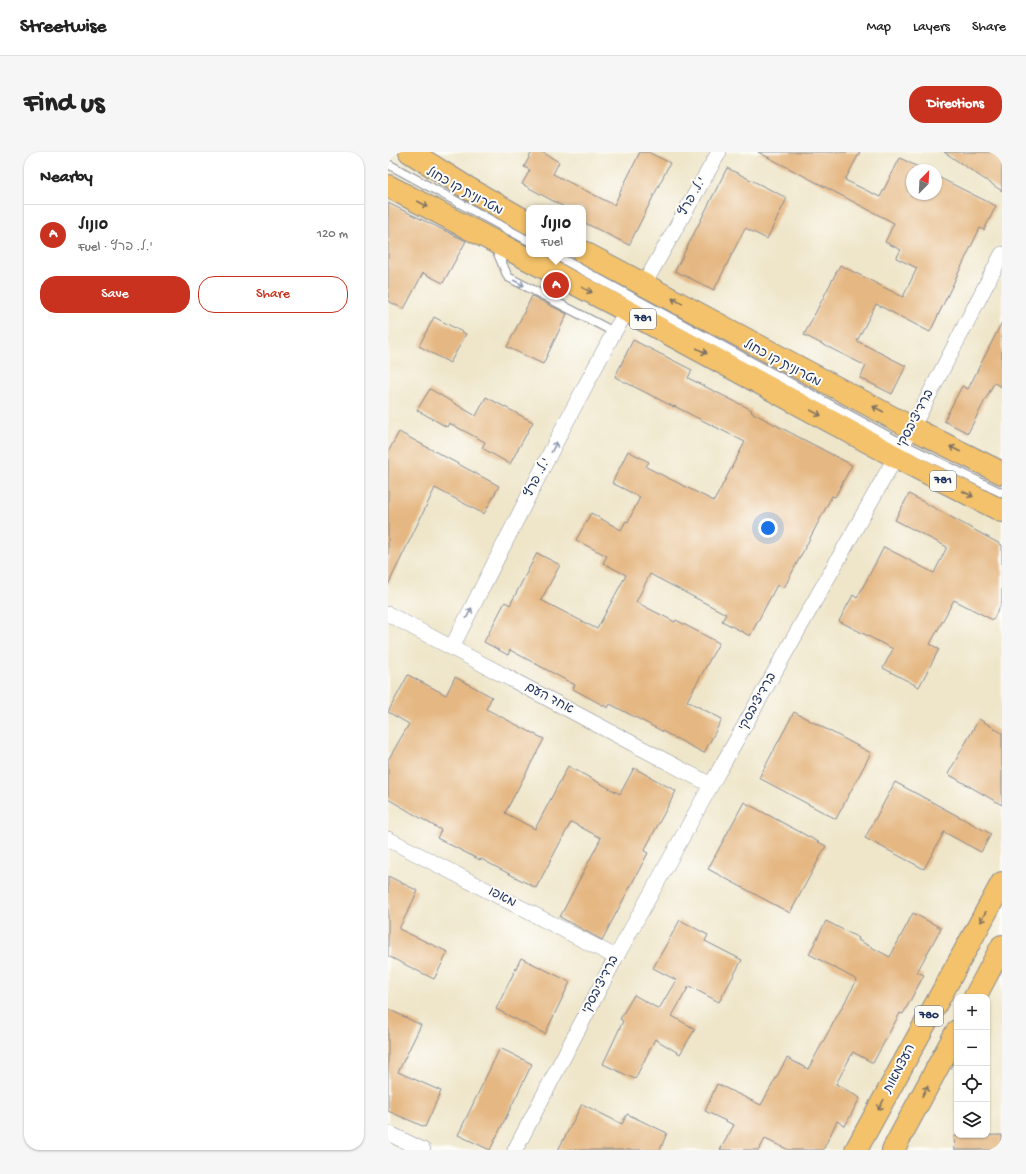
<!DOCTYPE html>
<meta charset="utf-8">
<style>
body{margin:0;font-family:"Gochi Hand","Playpen Sans Hebrew",sans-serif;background:#f6f6f6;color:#222}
.controls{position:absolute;right:12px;bottom:12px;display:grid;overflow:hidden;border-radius:8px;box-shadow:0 1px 3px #0004}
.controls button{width:36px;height:36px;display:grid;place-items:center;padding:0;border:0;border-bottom:1px solid #e0e0e0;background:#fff;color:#222;font:20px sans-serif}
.compass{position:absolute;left:518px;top:12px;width:36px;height:36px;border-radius:50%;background:#fff;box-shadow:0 1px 3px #0004;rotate:24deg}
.you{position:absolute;left:380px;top:376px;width:14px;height:14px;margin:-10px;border:3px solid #fff;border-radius:50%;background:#1a73e8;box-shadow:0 0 0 6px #1a73e833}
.badge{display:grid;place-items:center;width:26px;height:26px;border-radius:50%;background:#c8321e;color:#fff;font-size:13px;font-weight:700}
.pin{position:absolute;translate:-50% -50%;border:2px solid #fff;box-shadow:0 1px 4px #0006}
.popup{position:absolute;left:138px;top:53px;width:60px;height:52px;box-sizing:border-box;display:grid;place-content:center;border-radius:8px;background:#fff;filter:drop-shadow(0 1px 3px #0005);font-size:13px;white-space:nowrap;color:#767676}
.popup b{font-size:15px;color:#222}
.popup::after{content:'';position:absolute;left:50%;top:100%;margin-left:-8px;border:8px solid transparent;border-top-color:#fff}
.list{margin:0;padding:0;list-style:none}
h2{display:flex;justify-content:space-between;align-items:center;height:52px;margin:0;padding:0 16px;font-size:17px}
h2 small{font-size:13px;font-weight:400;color:#767676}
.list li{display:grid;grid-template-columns:26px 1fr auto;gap:12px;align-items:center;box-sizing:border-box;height:60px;padding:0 16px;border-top:1px solid #e0e0e0}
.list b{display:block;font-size:15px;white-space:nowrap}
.list p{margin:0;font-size:13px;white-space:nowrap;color:#767676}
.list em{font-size:13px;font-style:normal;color:#767676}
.actions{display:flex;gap:8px;padding:12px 16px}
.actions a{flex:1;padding:9px 0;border:1px solid #c8321e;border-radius:16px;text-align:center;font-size:14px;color:#c8321e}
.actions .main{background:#c8321e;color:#fff}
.icon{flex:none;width:22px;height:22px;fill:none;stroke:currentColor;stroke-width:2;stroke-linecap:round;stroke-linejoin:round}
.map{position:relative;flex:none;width:614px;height:998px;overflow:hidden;border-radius:16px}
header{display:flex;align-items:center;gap:24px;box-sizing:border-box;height:56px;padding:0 20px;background:#fff;border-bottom:1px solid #e0e0e0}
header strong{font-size:19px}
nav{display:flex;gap:22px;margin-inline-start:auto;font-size:14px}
.intro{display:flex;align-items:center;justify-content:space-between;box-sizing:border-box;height:96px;padding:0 24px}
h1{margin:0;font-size:28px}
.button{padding:10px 18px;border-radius:16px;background:#c8321e;color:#fff;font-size:14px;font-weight:700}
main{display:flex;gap:24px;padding:0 24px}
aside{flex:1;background:#fff;border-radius:16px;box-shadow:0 1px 3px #0004}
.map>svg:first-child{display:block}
.building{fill:#e5b782}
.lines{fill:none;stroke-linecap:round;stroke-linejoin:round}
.service-casing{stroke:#858a94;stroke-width:10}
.minor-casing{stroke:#858a94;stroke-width:16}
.primary-casing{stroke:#858a94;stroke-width:24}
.service{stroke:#fff;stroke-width:8}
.minor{stroke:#fff;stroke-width:15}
.primary{stroke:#f4c26a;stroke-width:22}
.oneway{stroke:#7d7163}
.oneway2{stroke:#8d97ae}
.labels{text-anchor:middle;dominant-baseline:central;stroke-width:4;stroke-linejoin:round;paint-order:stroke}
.shield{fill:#fdfcf7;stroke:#5f6c8c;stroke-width:1}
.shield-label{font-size:12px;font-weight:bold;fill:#1b2f5e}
.street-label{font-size:13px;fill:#1b2f5e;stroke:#fdfcf7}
</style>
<header>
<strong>Streetwise</strong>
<nav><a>Map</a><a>Layers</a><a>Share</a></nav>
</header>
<div class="intro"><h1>Find us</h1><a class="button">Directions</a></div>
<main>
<aside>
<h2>Nearby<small></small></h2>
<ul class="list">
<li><span class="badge">A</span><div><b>סונול</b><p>Fuel · י.ל. פרץ</p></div><em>120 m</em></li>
</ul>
<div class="actions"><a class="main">Save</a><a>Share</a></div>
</aside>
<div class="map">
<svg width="614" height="998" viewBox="0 0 614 998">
<rect width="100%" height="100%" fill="#fdfcf7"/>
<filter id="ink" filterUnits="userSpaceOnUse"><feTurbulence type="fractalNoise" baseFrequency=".025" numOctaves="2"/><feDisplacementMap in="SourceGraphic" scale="8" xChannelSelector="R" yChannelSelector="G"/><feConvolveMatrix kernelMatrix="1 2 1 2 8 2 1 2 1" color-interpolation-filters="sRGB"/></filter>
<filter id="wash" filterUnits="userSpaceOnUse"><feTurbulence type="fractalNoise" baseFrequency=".012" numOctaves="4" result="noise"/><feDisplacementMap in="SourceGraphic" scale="16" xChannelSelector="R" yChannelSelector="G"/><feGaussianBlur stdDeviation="0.9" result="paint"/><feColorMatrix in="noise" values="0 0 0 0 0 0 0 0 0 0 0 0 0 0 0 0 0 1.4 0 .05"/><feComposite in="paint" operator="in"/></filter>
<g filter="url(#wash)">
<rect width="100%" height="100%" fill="#efe6ca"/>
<g id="blocks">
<path class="building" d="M 144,0 L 154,0 L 171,10 L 165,22 L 226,53 L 252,0 L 260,0 L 282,11 L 241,93 L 195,70 L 195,56 L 178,56 L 134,32 L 142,18 L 136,15 Z
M 370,0 L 472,0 L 457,28 L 492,45 L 512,6 L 536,18 L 524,18 L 524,42 L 548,42 L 548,24 L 608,54 L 596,78 L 592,76 L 542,180 L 488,152 L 469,189 L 518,214 L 504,242 L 472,226 L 478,214 L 416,183 L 452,113 L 515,145 L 529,116 L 508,106 L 513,98 L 497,90 L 506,71 Z
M 556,0 L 614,0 L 614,39 Z
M 339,16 L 399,46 L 379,87 L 357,76 L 326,138 L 287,119 Z
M 0,51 L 78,89 L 55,131 L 35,121 L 16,157 L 0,149 Z
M 144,144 L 179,162 L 155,212 L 119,195 Z
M 46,165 L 78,182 L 62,211 L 31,194 Z
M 614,170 L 614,235 L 606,231 L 580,281 L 556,269 L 574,234 L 580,237 Z
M 245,188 L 304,218 L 300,226 L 364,258 L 363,260 L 464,313 L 447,345 L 444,344 L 396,436 L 389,433 L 362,484 L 334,469 L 338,462 L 262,422 L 248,450 L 287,470 L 288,468 L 331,491 L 299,549 L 334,567 L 316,601 L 222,552 L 220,556 L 185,537 L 187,533 L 122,498 L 120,503 L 96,490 L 117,450 L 122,453 L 149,401 L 172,413 L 153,448 L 209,477 L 238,423 L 215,411 L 219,404 L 188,388 L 203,361 L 233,378 L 238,369 L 240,370 L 252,345 L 224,331 L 240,299 L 261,310 L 258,315 L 326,349 L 357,290 L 286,254 L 286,255 L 227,225 Z
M 42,237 L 88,264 L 98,245 L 145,270 L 122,312 L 94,296 L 97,290 L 61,271 L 59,275 L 29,258 Z
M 11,280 L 111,334 L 96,362 L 47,336 L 0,433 L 0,300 Z
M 521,342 L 614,393 L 614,450 L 605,468 L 566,448 L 542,492 L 551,497 L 531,535 L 495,516 L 505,497 L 451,469 L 465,443 L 469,446 L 496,395 L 546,421 L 559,395 L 507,368 Z
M 20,523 L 58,543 L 67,525 L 104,545 L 98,557 L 156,587 L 117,661 L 147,677 L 180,614 L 232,642 L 246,616 L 288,639 L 256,699 L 260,701 L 214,788 L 172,765 L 213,686 L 183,670 L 148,736 L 93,707 L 92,708 L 49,686 L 53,678 L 0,647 L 0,608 L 21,572 L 0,560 Z
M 406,560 L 483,601 L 448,667 L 371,626 Z
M 591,567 L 614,581 L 614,653 L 560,622 Z
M 507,630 L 603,682 L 593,700 L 556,680 L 536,717 L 477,686 Z
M 356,650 L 438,694 L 402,761 L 320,717 Z
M 0,724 L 30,739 L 11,777 L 60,800 L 46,827 L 0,804 Z
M 525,761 L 553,776 L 529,820 L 536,823 L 515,862 L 512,861 L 485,911 L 465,900 L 448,932 L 472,946 L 457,974 L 449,969 L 435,998 L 401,998 L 377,987 L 371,998 L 332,998 L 346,973 L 317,959 L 329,932 L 373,953 L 399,906 L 420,917 L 469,828 L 421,802 L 438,769 L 471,786 L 470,788 L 502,805 Z
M 292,768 L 320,783 L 317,789 L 354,808 L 331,850 L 301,834 L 284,864 L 307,877 L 292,902 L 267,887 L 247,927 L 215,912 L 235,869 L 232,867 L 246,843 L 271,857 L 288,828 L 265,816 Z
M 133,806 L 182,830 L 157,882 L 108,857 Z
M 0,857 L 33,873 L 10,920 L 53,939 L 37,975 L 0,959 Z
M 112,896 L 144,912 L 102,998 L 70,983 Z
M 194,952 L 234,972 L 239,962 L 279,981 L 272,998 L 170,998 Z
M 614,983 L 614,998 L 567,998 L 566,984 Z"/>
</g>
</g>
<g filter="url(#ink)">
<use href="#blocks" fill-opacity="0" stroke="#858a94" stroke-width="1"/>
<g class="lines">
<g class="service-casing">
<path id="service" d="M 0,12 L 141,89
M 107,95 L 120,125 L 226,180
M 165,102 L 515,292 L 614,341"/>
</g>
<g class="minor-casing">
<path id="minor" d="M 256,132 L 331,0
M 0,462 L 323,633
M 64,495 L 176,274 L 226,180 L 239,159
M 0,687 L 228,805
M 0,981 L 35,998
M 127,998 L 228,805 L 323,633 L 524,276 L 614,102"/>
</g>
<g class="primary-casing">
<path id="primary" d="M 22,0 L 78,35 L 141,71
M 0,34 L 239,159 L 508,305 L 614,359
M 195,100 L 524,276 L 614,321
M 587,845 L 614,794
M 468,998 L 614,731
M 505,998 L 569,879"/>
</g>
<use href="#service" class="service"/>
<use href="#minor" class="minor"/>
<use href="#primary" class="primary"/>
</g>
<defs><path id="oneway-shaft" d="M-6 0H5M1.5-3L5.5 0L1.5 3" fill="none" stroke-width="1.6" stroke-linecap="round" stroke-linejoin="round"/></defs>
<g class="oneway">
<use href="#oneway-shaft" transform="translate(35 52) rotate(28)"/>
<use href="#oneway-shaft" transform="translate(199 138) rotate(28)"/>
<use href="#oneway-shaft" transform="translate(289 149) rotate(-152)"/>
<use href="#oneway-shaft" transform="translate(314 199) rotate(28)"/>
<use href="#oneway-shaft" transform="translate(490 257) rotate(-152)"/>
<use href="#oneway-shaft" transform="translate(428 261) rotate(28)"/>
<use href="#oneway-shaft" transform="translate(567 297) rotate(-153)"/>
<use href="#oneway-shaft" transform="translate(580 342) rotate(27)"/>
<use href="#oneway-shaft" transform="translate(595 765) rotate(118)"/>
<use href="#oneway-shaft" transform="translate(537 939) rotate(-62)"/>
<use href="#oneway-shaft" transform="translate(493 953) rotate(118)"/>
</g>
<g class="oneway2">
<use href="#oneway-shaft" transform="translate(131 131) rotate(27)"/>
<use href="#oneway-shaft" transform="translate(166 295) rotate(-63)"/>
<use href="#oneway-shaft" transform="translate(81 461) rotate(-63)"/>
</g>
</g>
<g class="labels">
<g class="shield">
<rect x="242" y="157" width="26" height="20" rx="3"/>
<rect x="542" y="319" width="26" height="20" rx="3"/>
<rect x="527" y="854" width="28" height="20" rx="3"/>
</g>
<g class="shield-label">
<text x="255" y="167">781</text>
<text x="555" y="329">781</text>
<text x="541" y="864">780</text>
</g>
<g class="street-label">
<text transform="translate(76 40) rotate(29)">מטרונית קו כחול</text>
<text transform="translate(305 45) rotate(-60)">י.ל. פרץ</text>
<text transform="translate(394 212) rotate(28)">מטרונית קו כחול</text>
<text transform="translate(528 267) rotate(-62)">ברדיצ'בסקי</text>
<text transform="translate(150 326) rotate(-63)">י.ל. פרץ</text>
<text transform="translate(161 547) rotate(28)">אחד העם</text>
<text transform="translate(370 550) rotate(-61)">ברדיצ'בסקי</text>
<text transform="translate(114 746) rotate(27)">מאפו</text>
<text transform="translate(213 833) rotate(-62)">ברדיצ'בסקי</text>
<text transform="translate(512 917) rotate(-62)">העצמאות</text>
</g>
</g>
</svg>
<div class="controls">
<button>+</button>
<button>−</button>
<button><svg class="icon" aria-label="locate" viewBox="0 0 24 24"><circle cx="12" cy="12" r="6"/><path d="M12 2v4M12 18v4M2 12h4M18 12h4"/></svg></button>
<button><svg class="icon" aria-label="layers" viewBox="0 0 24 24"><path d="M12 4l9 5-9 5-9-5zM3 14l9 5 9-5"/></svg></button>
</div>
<svg class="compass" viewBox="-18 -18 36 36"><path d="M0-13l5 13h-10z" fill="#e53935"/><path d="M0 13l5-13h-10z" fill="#767676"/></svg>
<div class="you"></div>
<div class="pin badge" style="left:168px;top:133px">A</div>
<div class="popup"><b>סונול</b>Fuel</div>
</div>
</main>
